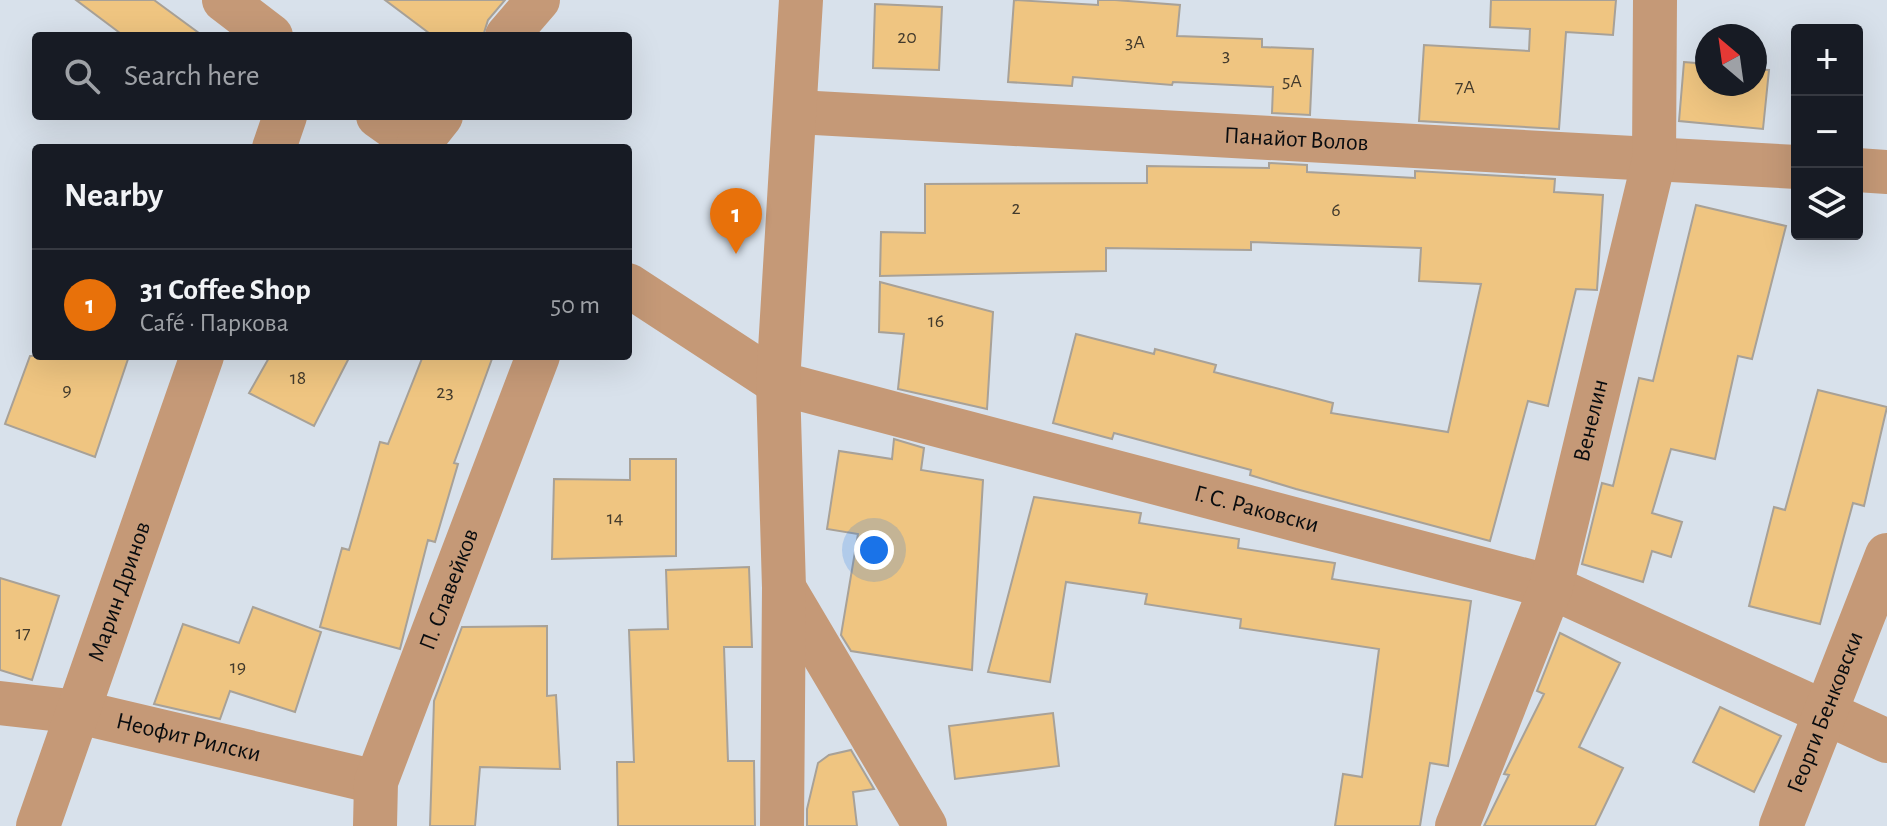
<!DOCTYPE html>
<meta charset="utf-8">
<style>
body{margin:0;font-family:"Alegreya Sans",sans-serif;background:#242831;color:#f1f3f6}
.controls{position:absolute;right:24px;top:24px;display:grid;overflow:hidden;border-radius:8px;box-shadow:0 8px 32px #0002}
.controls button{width:72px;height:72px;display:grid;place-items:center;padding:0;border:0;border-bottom:2px solid #363941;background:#171b24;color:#f1f3f6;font:40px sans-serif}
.compass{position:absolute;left:1695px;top:24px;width:72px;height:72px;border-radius:50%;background:#171b24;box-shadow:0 8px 32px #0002;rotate:331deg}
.you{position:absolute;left:874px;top:550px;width:28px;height:28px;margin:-20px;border:6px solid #fff;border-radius:50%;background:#1a73e8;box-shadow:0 0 0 12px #1a73e833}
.badge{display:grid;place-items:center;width:52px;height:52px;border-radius:50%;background:#1a73e8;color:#fff;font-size:26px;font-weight:700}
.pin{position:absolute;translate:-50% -66px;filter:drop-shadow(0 2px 4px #0008)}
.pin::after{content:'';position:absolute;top:42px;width:28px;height:24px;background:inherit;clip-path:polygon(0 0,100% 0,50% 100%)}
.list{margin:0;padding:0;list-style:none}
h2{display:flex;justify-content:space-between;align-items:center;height:104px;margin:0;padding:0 32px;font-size:34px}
h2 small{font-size:26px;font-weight:400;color:#9ea1a6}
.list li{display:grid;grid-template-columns:52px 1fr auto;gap:24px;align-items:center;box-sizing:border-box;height:112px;padding:0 32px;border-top:2px solid #363941}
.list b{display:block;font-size:30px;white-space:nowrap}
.list p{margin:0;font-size:26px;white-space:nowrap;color:#9ea1a6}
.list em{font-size:26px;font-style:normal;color:#9ea1a6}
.icon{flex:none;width:44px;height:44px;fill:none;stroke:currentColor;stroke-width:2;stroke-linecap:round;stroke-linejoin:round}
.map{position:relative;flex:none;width:1887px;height:826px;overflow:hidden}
.search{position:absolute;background:#171b24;box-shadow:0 8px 32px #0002;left:32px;top:32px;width:600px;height:88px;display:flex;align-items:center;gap:20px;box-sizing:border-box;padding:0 28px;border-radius:8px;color:#9ea1a6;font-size:30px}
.panel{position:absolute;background:#171b24;box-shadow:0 8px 32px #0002;left:32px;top:144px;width:600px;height:216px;border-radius:8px}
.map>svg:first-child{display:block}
.building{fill:#efc581;stroke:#a8a197;stroke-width:2}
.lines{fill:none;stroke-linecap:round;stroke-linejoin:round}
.minor{stroke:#c59977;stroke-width:44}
.labels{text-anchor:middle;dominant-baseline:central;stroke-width:6;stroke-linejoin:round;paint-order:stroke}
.number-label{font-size:20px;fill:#423a2c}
.street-label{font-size:24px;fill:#090c0f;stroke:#e5eef8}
</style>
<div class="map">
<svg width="1887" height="826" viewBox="0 0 1887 826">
<rect width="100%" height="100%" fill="#d8e1eb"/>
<path class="building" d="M 76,0 L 154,0 L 203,36 L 124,36 Z
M 385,0 L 505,0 L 488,20 L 483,36 L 433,36 Z
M 1014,0 L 1098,5 L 1098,0 L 1115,0 L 1180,5 L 1177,36 L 1262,39 L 1262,47 L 1313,49 L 1310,115 L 1272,113 L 1273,87 L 1173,82 L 1172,85 L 1073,77 L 1072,86 L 1008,82 Z
M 1491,0 L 1616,0 L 1613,35 L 1566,32 L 1559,129 L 1419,121 L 1424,45 L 1529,51 L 1530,29 L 1490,27 Z
M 875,4 L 942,7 L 939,70 L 873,68 Z
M 1684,62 L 1707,64 L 1707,84 L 1755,84 L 1755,69 L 1769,70 L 1763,129 L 1679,121 Z
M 1269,163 L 1307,165 L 1307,172 L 1415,178 L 1415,171 L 1555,179 L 1554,192 L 1603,195 L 1597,290 L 1576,289 L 1548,406 L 1528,401 L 1490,541 L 1296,489 L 1250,475 L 1251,470 L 1114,433 L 1112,439 L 1053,423 L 1076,334 L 1154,354 L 1155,349 L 1216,365 L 1214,372 L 1333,403 L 1331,413 L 1448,432 L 1481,284 L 1419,281 L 1421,248 L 1251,242 L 1251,250 L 1106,248 L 1106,271 L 880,276 L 881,232 L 925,233 L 925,184 L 1147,183 L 1147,166 L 1269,168 Z
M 1696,205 L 1786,226 L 1752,359 L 1738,356 L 1715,459 L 1671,449 L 1652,513 L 1682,522 L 1671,557 L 1652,551 L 1643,582 L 1582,564 L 1602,483 L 1613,486 L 1639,378 L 1653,381 Z
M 880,282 L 993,312 L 987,409 L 898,389 L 904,334 L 879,332 Z
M 30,356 L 129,356 L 95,457 L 5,424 Z
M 270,356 L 350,356 L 314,426 L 249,393 Z
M 423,356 L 493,356 L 454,463 L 458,464 L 435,542 L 428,540 L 400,649 L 320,627 L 342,548 L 349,550 L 380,442 L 388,444 Z
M 1818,390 L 1887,407 L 1864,506 L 1853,503 L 1820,624 L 1749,606 L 1774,507 L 1785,510 Z
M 894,439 L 924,448 L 921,470 L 983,480 L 972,670 L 851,651 L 841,635 L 858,534 L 827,529 L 839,451 L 892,459 Z
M 630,459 L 676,459 L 676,556 L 552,559 L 554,479 L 630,480 Z
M 1034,497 L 1141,513 L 1139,523 L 1239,539 L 1238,548 L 1335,563 L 1332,579 L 1471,601 L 1448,766 L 1430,763 L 1420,826 L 1335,826 L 1343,774 L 1362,777 L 1379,649 L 1240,628 L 1241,619 L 1145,604 L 1147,594 L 1066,582 L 1050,682 L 988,672 Z
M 749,567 L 752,647 L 724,647 L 728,761 L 754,761 L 755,826 L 618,826 L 617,762 L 634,762 L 629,630 L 668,629 L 666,570 Z
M 0,578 L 59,596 L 32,680 L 0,670 Z
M 253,607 L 321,632 L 295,712 L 230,691 L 220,719 L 154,704 L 183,624 L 239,643 Z
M 547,626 L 547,696 L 556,695 L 560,769 L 480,767 L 475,826 L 430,826 L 434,701 L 462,627 Z
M 1560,633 L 1620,663 L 1579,747 L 1623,768 L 1595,826 L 1484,826 L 1509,775 L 1504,774 L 1544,694 L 1537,691 Z
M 1720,707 L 1781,736 L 1754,792 L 1693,762 Z
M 1053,713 L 1059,766 L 955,779 L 949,726 Z
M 851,750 L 874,789 L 853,792 L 857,826 L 807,826 L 807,809 L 818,763 L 829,755 Z"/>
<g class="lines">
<g class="minor">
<path d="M 224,0 L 271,36"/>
<path d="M 507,36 L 538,0"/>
<path id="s1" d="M 797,112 L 1797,167"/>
<path d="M 378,116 L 423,148"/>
<path d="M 418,145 L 441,116"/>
<path d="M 274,148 L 285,116"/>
<path d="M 1857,170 L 1887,172"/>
<path id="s2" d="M 628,285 L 778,383 L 1551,587 L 1887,741"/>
<path d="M 784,588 L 925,826"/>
<path id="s3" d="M 0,703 L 79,712 L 376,782"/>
<path id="s4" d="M 38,826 L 202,356"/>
<path id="s5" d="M 375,826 L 376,782 L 538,356"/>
<path d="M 782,826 L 784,588 L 778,383 L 801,0"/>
<path id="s6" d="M 1457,826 L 1551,587 L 1654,160 L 1655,0"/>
<path id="s7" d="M 1781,826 L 1887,555"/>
</g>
</g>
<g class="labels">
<g class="number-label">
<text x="907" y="37">20</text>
<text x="1135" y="42">3А</text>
<text x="1226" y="55">3</text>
<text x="1292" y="81">5А</text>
<text x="1465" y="87">7А</text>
<text x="1016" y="208">2</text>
<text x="1336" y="210">6</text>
<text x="936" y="321">16</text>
<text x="298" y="378">18</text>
<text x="67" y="390">9</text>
<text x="445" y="392">23</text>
<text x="615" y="518">14</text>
<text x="23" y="633">17</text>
<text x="238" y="667">19</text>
</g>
<g class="street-label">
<text stroke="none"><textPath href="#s1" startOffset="500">Панайот Волов</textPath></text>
<text stroke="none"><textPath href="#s6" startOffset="428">Венелин</textPath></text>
<text stroke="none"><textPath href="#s2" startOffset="674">Г. С. Раковски</textPath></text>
<text stroke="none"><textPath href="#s5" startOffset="250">П. Славейков</textPath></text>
<text stroke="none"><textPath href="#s4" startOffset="248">Марин Дринов</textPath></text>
<text stroke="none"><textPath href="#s7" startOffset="122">Георги Бенковски</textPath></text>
<text stroke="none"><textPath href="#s3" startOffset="192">Неофит Рилски</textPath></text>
</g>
</g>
</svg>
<div class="controls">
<button>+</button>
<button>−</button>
<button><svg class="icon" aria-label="layers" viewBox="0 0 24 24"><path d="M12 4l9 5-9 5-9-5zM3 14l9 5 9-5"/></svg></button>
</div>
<svg class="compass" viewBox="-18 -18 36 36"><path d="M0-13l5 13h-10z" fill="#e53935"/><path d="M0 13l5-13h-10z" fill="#9ea1a6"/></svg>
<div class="you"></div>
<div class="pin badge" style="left:736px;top:254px;background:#e8710a">1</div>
<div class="search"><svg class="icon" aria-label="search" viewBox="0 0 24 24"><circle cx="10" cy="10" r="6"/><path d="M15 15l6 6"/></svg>Search here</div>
<section class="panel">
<h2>Nearby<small></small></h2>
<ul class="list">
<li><span class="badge" style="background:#e8710a">1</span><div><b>31 Coffee Shop</b><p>Café · Паркова</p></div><em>50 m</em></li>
</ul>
</section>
</div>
